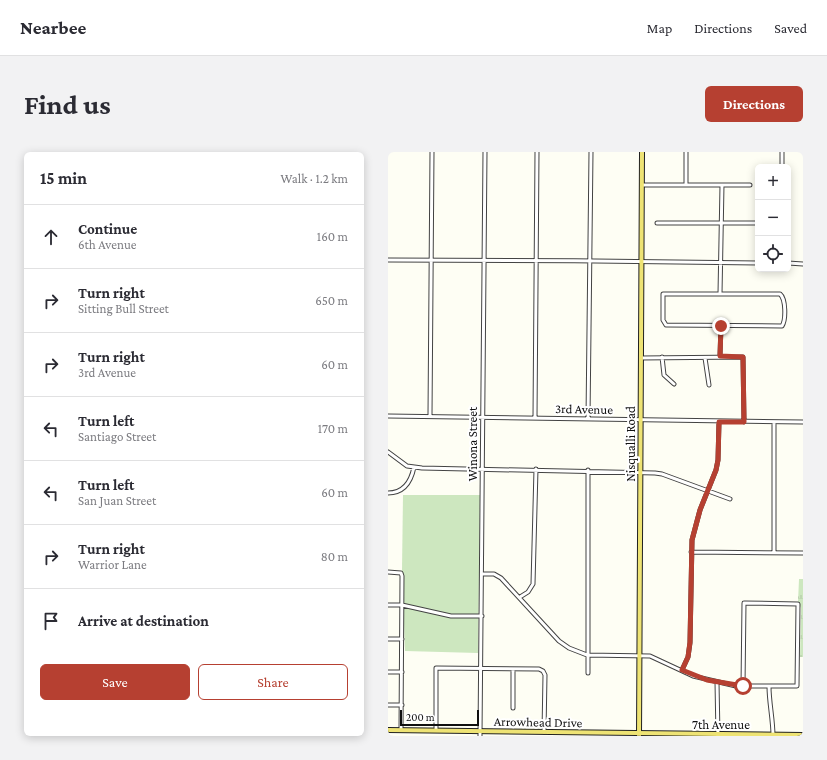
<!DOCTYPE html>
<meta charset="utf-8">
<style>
body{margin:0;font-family:"Crimson Pro",serif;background:#f2f2f3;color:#2b2b33}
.controls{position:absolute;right:12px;top:12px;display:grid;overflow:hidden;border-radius:6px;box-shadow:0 2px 10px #0003}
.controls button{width:36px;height:36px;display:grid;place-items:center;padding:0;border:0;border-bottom:1px solid #e1e1e2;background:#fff;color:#2b2b33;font:20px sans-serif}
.scale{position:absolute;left:12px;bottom:10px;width:79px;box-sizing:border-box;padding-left:4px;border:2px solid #101010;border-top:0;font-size:11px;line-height:14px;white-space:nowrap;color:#101010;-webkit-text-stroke:3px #fff;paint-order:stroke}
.stop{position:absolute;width:12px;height:12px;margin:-9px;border:3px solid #b64031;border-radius:50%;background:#fff}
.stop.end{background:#b64031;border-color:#fff;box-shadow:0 1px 4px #0008}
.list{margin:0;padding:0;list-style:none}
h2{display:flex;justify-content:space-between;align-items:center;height:52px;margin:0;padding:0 16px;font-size:17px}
h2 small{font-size:13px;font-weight:400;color:#7c7c81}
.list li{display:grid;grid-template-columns:26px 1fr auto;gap:12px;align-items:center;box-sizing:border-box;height:64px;padding:0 16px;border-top:1px solid #e1e1e2}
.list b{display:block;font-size:15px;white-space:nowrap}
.list p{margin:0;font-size:13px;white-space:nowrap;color:#7c7c81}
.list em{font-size:13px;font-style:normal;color:#7c7c81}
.actions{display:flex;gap:8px;padding:12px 16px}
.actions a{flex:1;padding:9px 0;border:1px solid #b64031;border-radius:6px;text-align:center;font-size:14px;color:#b64031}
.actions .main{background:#b64031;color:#fff}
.icon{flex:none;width:22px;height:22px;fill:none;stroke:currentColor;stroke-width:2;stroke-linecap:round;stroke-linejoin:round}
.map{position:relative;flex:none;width:415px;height:584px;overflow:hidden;border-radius:6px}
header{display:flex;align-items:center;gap:24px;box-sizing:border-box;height:56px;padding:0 20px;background:#fff;border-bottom:1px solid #e1e1e2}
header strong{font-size:19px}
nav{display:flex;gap:22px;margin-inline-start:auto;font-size:14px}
.intro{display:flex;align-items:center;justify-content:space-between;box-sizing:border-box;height:96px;padding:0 24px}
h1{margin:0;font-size:28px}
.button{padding:10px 18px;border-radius:6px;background:#b64031;color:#fff;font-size:14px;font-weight:700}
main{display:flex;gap:24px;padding:0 24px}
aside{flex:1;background:#fff;border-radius:6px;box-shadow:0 2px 10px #0003}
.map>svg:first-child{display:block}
.grass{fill:#cde7bf}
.park{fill:url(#park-tufts)}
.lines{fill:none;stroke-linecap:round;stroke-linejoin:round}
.minor-casing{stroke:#434343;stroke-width:5}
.major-casing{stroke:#212121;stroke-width:6}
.minor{stroke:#fff;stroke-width:3}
.major{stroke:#eee374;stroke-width:4}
.route{stroke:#b64031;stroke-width:5}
.labels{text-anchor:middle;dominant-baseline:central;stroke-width:4;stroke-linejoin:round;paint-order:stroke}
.street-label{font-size:13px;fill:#101010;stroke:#fff}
</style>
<header>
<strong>Nearbee</strong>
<nav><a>Map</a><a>Directions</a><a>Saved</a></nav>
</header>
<div class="intro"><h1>Find us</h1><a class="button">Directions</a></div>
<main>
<aside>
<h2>15 min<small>Walk · 1.2 km</small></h2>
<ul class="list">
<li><svg class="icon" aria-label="ahead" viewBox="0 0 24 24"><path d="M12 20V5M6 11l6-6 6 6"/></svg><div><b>Continue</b><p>6th Avenue</p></div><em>160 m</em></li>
<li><svg class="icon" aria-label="right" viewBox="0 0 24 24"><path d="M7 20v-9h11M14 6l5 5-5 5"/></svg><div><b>Turn right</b><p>Sitting Bull Street</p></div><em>650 m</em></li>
<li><svg class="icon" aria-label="right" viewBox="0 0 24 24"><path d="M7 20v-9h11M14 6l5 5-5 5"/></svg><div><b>Turn right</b><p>3rd Avenue</p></div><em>60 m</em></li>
<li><svg class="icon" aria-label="left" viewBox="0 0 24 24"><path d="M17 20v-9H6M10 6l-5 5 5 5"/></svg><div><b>Turn left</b><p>Santiago Street</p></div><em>170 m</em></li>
<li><svg class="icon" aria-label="left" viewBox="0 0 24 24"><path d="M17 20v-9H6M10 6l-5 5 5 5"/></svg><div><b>Turn left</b><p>San Juan Street</p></div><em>60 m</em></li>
<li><svg class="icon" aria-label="right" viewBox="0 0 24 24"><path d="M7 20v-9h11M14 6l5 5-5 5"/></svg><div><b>Turn right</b><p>Warrior Lane</p></div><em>80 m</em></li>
<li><svg class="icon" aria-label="arrive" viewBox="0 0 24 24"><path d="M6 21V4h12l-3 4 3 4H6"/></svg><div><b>Arrive at destination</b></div></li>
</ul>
<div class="actions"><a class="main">Save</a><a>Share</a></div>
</aside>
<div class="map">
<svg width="415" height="584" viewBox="0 0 415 584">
<defs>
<pattern id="park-tufts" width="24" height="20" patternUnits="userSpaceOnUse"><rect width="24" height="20" fill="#cde7bf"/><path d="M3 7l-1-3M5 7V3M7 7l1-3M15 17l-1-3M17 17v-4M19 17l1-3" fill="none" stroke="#afc5a3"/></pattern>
</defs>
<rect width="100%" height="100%" fill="#fefef4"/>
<path class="grass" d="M 15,343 L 92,343 L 90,501 L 17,499 L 14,418 Z"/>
<path class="park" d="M 411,427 L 415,427 L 415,505 L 412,505 L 413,456 L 410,450 Z"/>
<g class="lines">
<g class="minor-casing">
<path id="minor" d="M 298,0 L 298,33
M 394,15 L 394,0
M 254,33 L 362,33
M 269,71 L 370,71
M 0,108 C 123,108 247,109 370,111
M 400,111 L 415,112
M 275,142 L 392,142 C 398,147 398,168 394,174 L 278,173 L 275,168 Z
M 332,142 L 334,33
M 332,204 L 333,173
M 274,205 L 276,223 L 286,232
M 253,206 L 355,205 L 356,270
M 317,206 L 321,233
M 0,264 L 415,270
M 42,264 L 44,0
M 147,266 L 149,0
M 200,267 L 203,0
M 0,300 L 19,314 L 34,316 L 267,321 L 274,322 L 342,347
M 0,341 C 16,341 23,330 26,315
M 303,400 L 415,401
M 386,400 L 386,270
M 0,420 L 13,421 L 14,424 L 13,578
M 94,422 L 106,422 L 113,426 L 171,489 L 181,496 L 199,503 L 262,504 L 305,524 L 348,534 L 409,534 L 410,452 L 356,451 L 355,534
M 132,445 L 140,440 L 145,432 L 148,317
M 0,453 L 14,453 L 63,464 L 94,464
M 0,487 L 14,487
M 294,518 L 300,505 L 302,491 L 304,388 L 312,358 L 328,318 L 330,308 L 331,270
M 0,520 L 14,520
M 200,521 L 200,318
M 329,530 L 330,584
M 381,534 C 381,551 385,567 385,584
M 0,553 L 14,553
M 125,556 L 125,517
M 48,578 L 48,516 L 151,517 L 155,519 L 157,523 L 156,580
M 92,584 L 97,0"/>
</g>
<g class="major-casing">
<path id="major" d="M 0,578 L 415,583
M 251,584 L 254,0"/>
</g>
<use href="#minor" class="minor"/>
<use href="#major" class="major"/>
</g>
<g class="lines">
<path class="route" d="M 333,174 L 332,204 L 355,205 L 356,270 L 331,270 L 330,308 L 328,318 L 312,358 L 304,388 L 302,490 L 300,505 L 294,518 L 319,528 L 355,534"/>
</g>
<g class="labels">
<g class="street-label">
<text transform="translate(196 257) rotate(1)">3rd Avenue</text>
<text transform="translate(84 292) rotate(-90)">Winona Street</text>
<text transform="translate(242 292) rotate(-90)">Nisqualli Road</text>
<text transform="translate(150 570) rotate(1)">Arrowhead Drive</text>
<text x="333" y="572">7th Avenue</text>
</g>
</g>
</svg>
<div class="controls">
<button>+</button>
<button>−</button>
<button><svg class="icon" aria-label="locate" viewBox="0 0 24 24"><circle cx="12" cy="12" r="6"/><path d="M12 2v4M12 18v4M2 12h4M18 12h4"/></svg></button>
</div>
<div class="scale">200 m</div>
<div class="stop" style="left:355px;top:534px"></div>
<div class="stop end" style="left:333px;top:174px"></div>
</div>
</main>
